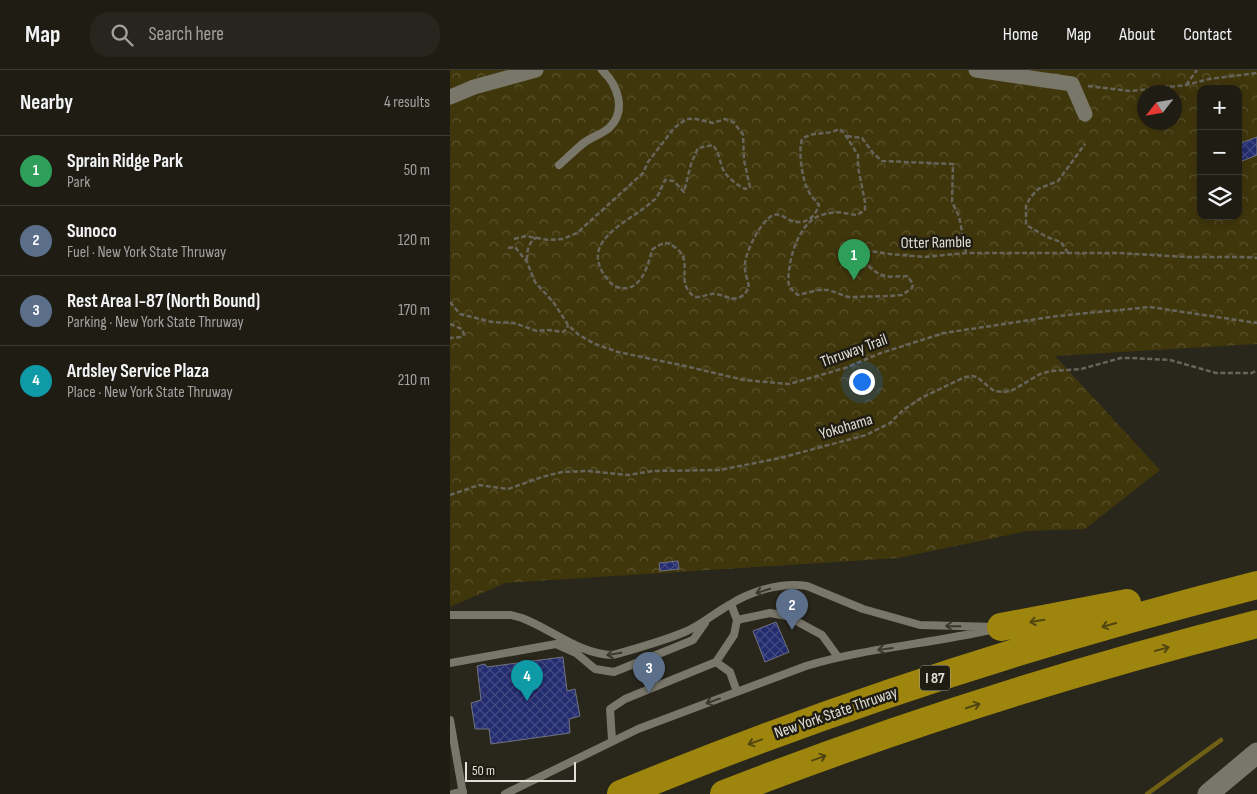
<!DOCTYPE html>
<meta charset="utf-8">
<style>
body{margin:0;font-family:"Sofia Sans Condensed",sans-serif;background:#27251d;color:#f1f3f6}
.controls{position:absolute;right:15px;top:15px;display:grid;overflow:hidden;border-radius:10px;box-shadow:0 2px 12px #0003}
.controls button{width:45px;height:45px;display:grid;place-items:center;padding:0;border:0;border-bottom:1px solid #3c3a34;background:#1f1c14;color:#f1f3f6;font:25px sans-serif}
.compass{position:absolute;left:687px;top:15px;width:45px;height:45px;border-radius:50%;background:#1f1c14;box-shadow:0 2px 12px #0003;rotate:239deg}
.scale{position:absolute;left:15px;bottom:12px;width:111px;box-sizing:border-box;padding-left:5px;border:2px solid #e0dfd8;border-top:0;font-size:14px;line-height:18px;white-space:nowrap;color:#e0dfd8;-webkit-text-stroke:4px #1f1c12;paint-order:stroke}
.you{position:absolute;left:411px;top:311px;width:18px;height:18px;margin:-12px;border:4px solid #fff;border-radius:50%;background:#1a73e8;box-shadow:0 0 0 8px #1a73e833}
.badge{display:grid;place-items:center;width:32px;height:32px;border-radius:50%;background:#a0b3fd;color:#fff;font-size:16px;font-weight:700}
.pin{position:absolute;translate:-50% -41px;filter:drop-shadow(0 1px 2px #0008)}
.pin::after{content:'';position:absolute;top:26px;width:18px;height:15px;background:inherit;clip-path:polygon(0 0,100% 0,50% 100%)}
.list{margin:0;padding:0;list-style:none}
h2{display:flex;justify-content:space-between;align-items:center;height:65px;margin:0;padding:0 20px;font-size:21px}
h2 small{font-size:16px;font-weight:400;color:#a1a1a0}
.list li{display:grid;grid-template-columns:32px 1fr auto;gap:15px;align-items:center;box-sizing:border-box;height:70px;padding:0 20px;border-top:1px solid #3c3a34}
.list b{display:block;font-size:19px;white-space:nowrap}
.list p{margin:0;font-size:16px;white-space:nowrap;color:#a1a1a0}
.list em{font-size:16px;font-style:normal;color:#a1a1a0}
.icon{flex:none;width:28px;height:28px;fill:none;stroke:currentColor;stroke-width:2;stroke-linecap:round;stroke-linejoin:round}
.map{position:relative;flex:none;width:807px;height:724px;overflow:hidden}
header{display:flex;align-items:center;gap:30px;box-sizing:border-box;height:70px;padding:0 25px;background:#1f1c14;border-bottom:1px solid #3c3a34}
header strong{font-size:24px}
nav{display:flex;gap:28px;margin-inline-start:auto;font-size:18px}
.search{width:350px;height:45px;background:#27251d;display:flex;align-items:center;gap:12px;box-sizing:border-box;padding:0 18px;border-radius:20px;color:#a1a1a0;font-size:19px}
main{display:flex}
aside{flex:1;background:#1f1c14}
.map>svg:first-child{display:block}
.park{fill:url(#park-crowns);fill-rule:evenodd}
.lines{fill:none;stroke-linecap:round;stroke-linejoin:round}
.stream{stroke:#706015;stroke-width:4.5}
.building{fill:url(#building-cross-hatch);stroke:#70737f}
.path{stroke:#67655b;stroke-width:2.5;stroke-dasharray:5 2.5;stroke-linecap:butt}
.lane{stroke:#79766a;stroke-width:8}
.street{stroke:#79766a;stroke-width:15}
.secondary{stroke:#79766a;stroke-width:21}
.highway{stroke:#9e860e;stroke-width:28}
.oneway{stroke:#3a372c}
.oneway2{stroke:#524610}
.labels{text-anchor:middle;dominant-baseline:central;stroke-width:5;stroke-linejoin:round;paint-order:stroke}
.shield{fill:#1f1c12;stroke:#a6a49d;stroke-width:1}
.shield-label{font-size:15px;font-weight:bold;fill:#e0dfd8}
.street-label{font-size:16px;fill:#e0dfd8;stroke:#1f1c12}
</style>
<header>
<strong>Map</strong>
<div class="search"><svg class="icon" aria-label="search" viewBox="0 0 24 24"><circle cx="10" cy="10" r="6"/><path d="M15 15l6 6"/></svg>Search here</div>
<nav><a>Home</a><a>Map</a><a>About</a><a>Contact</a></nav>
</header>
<main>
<aside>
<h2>Nearby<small>4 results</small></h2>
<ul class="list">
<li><span class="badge" style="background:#2e9e5b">1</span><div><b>Sprain Ridge Park</b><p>Park</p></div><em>50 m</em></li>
<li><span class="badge" style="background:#5c6f8a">2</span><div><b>Sunoco</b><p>Fuel · New York State Thruway</p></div><em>120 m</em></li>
<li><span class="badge" style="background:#5c6f8a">3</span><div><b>Rest Area I-87 (North Bound)</b><p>Parking · New York State Thruway</p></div><em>170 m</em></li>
<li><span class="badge" style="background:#0f9aa8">4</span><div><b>Ardsley Service Plaza</b><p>Place · New York State Thruway</p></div><em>210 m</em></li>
</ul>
</aside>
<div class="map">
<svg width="807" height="724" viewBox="0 0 807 724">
<defs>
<pattern id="park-crowns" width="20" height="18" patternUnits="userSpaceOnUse" patternTransform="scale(1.25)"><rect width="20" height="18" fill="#40360c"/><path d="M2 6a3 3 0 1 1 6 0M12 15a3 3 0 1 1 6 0" fill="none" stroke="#5b532f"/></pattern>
<pattern id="building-cross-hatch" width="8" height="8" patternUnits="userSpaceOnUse" patternTransform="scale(1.25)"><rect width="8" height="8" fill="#232c6f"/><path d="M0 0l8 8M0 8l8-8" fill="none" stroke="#434a83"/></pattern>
</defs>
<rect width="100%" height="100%" fill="#29261b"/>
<path class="park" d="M 0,0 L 807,0 L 807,274 L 605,286 L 710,400 L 635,459 L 577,461 L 448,488 L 55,513 L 0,537 ZM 751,19 L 788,19 L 788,146 L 751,146 ZM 694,22 L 724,22 L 724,52 L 694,52 Z"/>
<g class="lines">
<path class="stream" d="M 697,724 L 771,670"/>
</g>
<path class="building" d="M 807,67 L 807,85 L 792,91 L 788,79 L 788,74 Z
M 228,491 L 229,499 L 210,501 L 209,493 Z
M 326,552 L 339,582 L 315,592 L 303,561 Z
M 113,587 L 117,621 L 125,619 L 130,646 L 119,649 L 120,663 L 41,674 L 39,659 L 25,659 L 21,633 L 31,630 L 27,596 L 35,594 L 37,597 Z"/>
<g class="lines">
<path class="path" d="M 736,15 L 747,0
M 638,16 L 680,21 L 736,15 L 759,9 L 807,3
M 397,66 L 412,68 L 424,84 L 432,91 L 503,94 L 502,132 L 509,146 L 516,183
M 64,169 L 76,166 L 98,170 L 113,169 L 127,163 L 193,103 L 198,92 L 224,58 L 236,49 L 246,49 L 263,53 L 275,49 L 283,52 L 293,64 L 294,90 L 300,117 L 295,119 C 287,115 275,106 272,97 C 269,88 269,83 263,75 L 248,78 L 241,94 L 234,122 L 224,111 L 215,110 C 212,116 209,126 204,130 C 181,152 125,170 158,210 C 162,215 166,217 171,218 C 191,221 198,196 202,180 C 205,177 211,174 215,173 C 219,173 223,176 226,178 C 242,190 229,207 238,220 C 240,223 243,227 247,227 C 254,227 259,223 266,224 C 273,225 281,230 288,228 C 294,226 296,222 299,218 C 298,210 294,202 295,194 C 295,183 312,148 324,145 C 331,143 336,149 342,151 C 356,155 365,147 369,135 C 365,130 359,124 357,118 C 352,107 348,81 352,69 C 365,60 377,66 389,59 L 392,61 L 396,66 L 408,85 L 408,97 L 415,132 L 415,140 L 407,145 C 398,144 389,141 380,143 C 375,144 369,145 365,148 C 346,159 336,197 339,217 L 348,225 L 368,220 L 379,220 L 398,227 L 440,226 L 452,225 L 462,218 L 463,214 L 457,206 C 450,206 439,208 432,205 C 424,202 413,193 412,185 L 414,182 L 420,181 L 440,184 L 475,187 L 516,183 L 669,183 L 737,187 L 794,187 L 807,188
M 58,178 L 65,177 L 77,192 L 85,212 L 104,233 L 118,255 L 129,265 L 145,274 L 168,282 L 235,296 L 294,310 L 339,314 L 395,298 L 431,283 L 494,263 L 607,246 L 700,237 L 807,253
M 618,183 L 611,172 L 597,167 L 576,155 L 576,136 L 580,128 L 588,119 L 608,111 L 635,74
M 77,190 C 77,180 78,173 87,167
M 0,232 L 10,244 L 42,252 L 64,253 L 87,261 L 98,260 L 113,262 L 117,259 L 118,255
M 0,254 L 12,259 L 14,264 L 11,267 L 0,268
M 0,425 L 29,415 L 58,419 L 92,407 L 112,402 L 138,401 L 178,405 L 203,401 L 270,400 L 330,388 L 416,365 L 440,353 L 452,341 L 471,328 L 515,307 L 522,306 L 527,307 L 544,321 L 554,322 L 563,320 L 590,304 L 601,301 L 631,299 L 671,288 L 680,288 L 720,290 L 766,303 L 802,303 L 807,300"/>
<path class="lane" d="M 109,95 C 117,88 126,79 135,72 C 142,67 152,64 159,58 C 177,41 168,15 152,0
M 0,545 L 61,545 L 72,548 C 103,560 129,584 163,585 C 188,578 214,571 237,561 C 252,554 265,543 279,535 C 301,521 331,512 357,516 L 413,539 L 470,555 L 547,557
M 287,550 L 320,543 L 337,546 L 372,565 L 388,587
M 266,592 L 284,565 L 287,550 L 281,534
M 0,593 L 106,574 L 126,583 L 145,599 L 164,602 L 243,570 L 255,553
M 0,650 L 13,724
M 162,670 L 160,639 L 175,629 L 266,592 L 280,602 L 287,622
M 2,724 L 13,721
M 55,724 L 188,659 L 356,596 C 416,578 478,574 540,560"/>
<path class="street" d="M 526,0 L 622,14 L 635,44
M 0,27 L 24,17 L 86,0"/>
<path class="secondary" d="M 758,724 L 807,683"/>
<path class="highway" d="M 551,557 L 677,533
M 171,724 C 377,639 591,570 807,515
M 274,724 C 448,656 626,600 807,554"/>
</g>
<defs><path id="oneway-shaft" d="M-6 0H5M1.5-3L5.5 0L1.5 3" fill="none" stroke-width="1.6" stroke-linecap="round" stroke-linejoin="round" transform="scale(1.25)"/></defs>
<g class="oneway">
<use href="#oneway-shaft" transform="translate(313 521) rotate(163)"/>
<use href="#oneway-shaft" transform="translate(503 556) rotate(-179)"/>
<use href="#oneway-shaft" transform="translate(435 579) rotate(172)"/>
<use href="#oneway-shaft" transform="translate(164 584) rotate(171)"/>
<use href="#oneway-shaft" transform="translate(263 631) rotate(160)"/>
</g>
<g class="oneway2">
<use href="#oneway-shaft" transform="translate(587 551) rotate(170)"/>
<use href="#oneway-shaft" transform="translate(659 555) rotate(164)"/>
<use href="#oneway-shaft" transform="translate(712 579) rotate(-15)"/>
<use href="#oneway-shaft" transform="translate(523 636) rotate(-18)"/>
<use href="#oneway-shaft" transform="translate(305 672) rotate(160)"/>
<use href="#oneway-shaft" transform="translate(369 688) rotate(-20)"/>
</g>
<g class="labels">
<rect class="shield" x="470" y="595.5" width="30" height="25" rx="4"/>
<g class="shield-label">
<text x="485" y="608">I 87</text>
</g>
<g class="street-label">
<text transform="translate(486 173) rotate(-1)">Otter Ramble</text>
<text transform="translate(404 281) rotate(-20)">Thruway Trail</text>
<text transform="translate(396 357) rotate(-17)">Yokohama</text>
<text transform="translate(386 643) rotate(-19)">New York State Thruway</text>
</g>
</g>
</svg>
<div class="controls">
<button>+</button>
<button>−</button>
<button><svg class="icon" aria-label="layers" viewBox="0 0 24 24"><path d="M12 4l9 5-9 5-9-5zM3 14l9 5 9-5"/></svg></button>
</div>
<svg class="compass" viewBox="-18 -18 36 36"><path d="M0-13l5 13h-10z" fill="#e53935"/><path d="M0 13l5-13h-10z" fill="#a1a1a0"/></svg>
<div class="scale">50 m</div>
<div class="you"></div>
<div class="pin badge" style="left:404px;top:210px;background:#2e9e5b">1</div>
<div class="pin badge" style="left:342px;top:560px;background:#5c6f8a">2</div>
<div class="pin badge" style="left:199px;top:623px;background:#5c6f8a">3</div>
<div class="pin badge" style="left:77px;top:631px;background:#0f9aa8">4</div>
</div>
</main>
